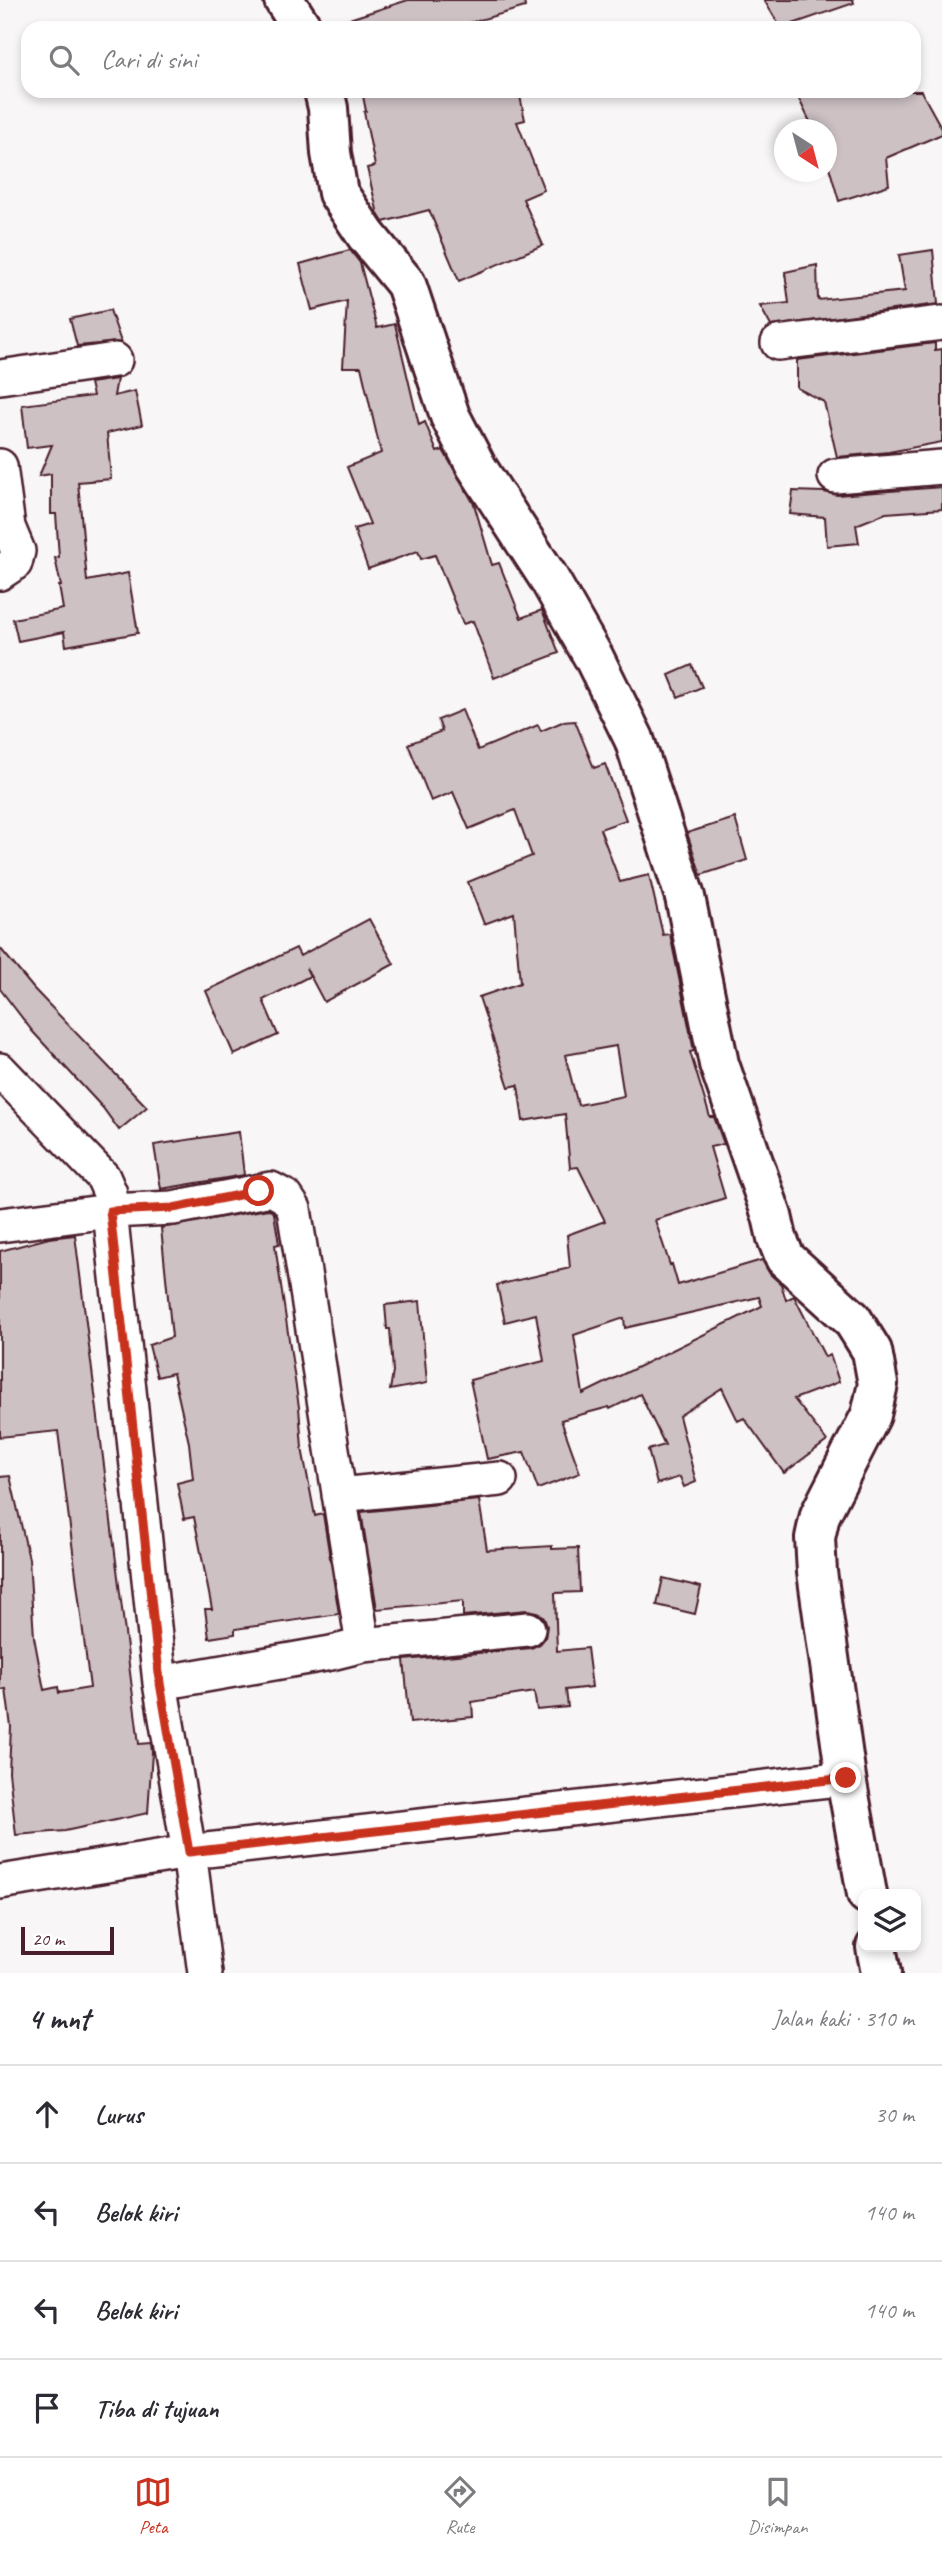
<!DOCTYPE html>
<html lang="id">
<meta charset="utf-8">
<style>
body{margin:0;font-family:Caveat,sans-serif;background:#f2f2f3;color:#2b2b33}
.controls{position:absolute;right:21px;bottom:21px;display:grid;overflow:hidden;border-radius:14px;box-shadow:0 4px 10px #0003}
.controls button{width:63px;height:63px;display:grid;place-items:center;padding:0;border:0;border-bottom:2px solid #e1e1e2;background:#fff;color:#2b2b33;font:35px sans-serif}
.compass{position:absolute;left:774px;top:119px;width:63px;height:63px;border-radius:50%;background:#fff;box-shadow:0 4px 10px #0003;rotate:144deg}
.scale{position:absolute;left:21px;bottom:18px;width:93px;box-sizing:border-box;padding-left:7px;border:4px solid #4a1f2b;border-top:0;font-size:19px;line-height:24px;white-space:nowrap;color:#4a1f2b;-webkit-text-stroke:5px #fff;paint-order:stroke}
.stop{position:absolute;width:21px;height:21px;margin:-16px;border:5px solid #c8321e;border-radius:50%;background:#fff}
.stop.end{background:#c8321e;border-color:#fff;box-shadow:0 2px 7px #0008}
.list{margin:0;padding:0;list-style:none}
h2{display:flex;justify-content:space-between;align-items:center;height:91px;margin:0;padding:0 28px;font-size:30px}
h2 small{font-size:23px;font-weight:400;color:#7c7c81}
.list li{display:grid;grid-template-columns:46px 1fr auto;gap:21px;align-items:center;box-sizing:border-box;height:98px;padding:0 28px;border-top:2px solid #e1e1e2}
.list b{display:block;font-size:26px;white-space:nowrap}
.list em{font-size:23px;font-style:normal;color:#7c7c81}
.icon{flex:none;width:38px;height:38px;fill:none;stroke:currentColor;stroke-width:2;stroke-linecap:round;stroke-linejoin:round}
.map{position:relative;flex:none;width:942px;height:1973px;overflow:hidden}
.search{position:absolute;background:#fff;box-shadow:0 4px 10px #0003;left:21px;right:21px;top:21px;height:77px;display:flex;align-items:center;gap:18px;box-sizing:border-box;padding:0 24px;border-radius:21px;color:#7c7c81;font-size:26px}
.sheet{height:483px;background:#fff}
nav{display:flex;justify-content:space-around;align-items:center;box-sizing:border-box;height:98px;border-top:2px solid #e1e1e2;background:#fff;font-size:19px;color:#7c7c81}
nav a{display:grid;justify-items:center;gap:4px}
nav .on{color:#c8321e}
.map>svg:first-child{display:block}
.building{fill:#cdc1c4;stroke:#4a1f2b;stroke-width:2;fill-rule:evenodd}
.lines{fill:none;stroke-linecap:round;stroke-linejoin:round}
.street-casing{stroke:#4a1f2b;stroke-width:38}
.secondary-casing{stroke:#4a1f2b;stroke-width:44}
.street{stroke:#fff;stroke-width:33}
.secondary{stroke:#fff;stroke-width:38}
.route{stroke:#c8321e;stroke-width:9}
</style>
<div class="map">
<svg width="942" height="1973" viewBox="0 0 942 1973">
<rect width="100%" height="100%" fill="#f8f6f7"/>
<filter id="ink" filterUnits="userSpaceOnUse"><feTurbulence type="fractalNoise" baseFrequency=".0143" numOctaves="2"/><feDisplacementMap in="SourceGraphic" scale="14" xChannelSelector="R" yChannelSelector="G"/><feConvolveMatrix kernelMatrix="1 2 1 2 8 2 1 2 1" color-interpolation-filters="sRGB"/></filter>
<g filter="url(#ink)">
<path class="building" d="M 408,0 L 524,0 L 525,7 L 452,28 L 338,28 L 337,23 Z
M 764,0 L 853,0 L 854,3 L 781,28 Z
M 362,91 L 519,91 L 525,120 L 517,122 L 544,190 L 523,199 L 543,245 L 459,281 L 429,210 L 383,222 L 378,214 L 367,168 L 375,166 L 364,112 L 366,111 Z
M 795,91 L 921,91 L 942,129 L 942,134 L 886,158 L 889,185 L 839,201 L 827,160 L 827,130 L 814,130 Z
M 350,250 L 360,263 L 377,328 L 395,324 L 419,425 L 425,422 L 437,452 L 443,450 L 474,504 L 492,565 L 499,563 L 521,618 L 542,610 L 559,653 L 494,678 L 473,621 L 463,624 L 435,555 L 421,559 L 418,551 L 368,569 L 354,529 L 370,524 L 347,467 L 381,453 L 361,367 L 343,367 L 347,301 L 312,310 L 300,264 Z
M 933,250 L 938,304 L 771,326 L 760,306 L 789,303 L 785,272 L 817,265 L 818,300 L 905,291 L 899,255 Z
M 110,310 L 121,342 L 77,346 L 70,319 Z
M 935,343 L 935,350 L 942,349 L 942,442 L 889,452 L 837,457 L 824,402 L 797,388 L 797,360 Z
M 117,379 L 114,396 L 135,391 L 142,425 L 107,433 L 111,479 L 78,482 L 87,581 L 128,573 L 138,633 L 66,646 L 64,632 L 18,641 L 13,619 L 63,609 L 59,586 L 61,586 L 55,558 L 59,557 L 56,514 L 51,514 L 51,474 L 39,476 L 52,445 L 27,448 L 22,405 L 93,396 L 90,383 Z
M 942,487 L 942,509 L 886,513 L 856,525 L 859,543 L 827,546 L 825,517 L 790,514 L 793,491 L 824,492 L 837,495 Z
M 692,665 L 702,687 L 678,697 L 669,675 Z
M 462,710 L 478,750 L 538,725 L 541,731 L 562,722 L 575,721 L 594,768 L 605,764 L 626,820 L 600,829 L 620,882 L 649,875 L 663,935 L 670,934 L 694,1051 L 690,1052 L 710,1117 L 714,1117 L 724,1144 L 710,1147 L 725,1198 L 655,1220 L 670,1265 L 672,1264 L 678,1285 L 762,1260 L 770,1274 L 781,1284 L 786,1300 L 794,1296 L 825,1357 L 830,1355 L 839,1382 L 794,1399 L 827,1441 L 784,1473 L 744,1418 L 738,1421 L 722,1388 L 679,1416 L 696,1482 L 684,1487 L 680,1477 L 657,1484 L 648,1450 L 665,1445 L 640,1394 L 610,1409 L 609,1407 L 561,1420 L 580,1473 L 538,1489 L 524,1452 L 487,1459 L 470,1380 L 544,1361 L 536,1314 L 505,1322 L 497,1285 L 570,1268 L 567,1235 L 605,1221 L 578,1167 L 570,1168 L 565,1114 L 523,1121 L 518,1085 L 509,1087 L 479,997 L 520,983 L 514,913 L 484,924 L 468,882 L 532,856 L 515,810 L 469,829 L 453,792 L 431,801 L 408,744 L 442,731 L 438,720 ZM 616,1046 L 624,1096 L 578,1105 L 565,1055 ZM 759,1297 L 762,1306 L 583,1394 L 574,1335 L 624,1318 L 625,1328 Z
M 735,818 L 747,860 L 701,875 L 687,833 Z
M 369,919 L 394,964 L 324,1002 L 306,968 L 310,976 L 263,1000 L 278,1035 L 234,1055 L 206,991 L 296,948 L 300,956 Z
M 0,948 L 34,989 L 147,1107 L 119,1130 L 103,1108 L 33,1032 L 0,989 Z
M 239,1132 L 244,1175 L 161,1189 L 154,1145 Z
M 268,1209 L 274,1213 L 279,1244 L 275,1245 L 299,1407 L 302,1448 L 315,1516 L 323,1514 L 339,1614 L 235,1629 L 235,1634 L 209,1638 L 205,1609 L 212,1609 L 194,1517 L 184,1519 L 177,1483 L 193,1479 L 189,1443 L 173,1373 L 157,1377 L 149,1345 L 172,1337 L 161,1228 Z
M 75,1235 L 139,1744 L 151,1743 L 152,1752 L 148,1813 L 65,1831 L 16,1835 L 9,1772 L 11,1727 L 6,1689 L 0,1690 L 0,1477 L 10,1476 L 29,1559 L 34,1637 L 44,1690 L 58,1687 L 59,1693 L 90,1688 L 58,1431 L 0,1437 L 0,1251 L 49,1238 Z
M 420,1301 L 427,1383 L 390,1390 L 393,1372 L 390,1329 L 387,1329 L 385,1305 Z
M 479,1500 L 487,1550 L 552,1546 L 552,1549 L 578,1548 L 580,1592 L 555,1593 L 557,1651 L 587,1648 L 592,1687 L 566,1690 L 568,1707 L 537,1710 L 534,1692 L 472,1702 L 473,1717 L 410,1723 L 404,1660 L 531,1648 L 540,1644 L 545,1638 L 547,1626 L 544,1618 L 537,1612 L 527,1610 L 463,1616 L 463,1601 L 377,1609 L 361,1512 Z
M 663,1578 L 701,1587 L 695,1614 L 657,1605 Z"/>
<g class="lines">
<g class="street-casing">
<path id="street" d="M 778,343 L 942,323
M 0,377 L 115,360
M 0,466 L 8,527 L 18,551 L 15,563 L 0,573
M 835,476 L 942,467
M 0,1070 L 103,1177 L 110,1193 L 110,1211 L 160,1683 L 189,1852 L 205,1973
M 0,1225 L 110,1211 L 173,1208 L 271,1189 L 286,1197 L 294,1209 L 363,1645 L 331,1653 L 160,1683
M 339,1495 L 500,1479
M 363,1645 L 528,1629
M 0,1882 L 189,1852 L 846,1778"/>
</g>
<g class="secondary-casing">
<path id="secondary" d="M 284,0 L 302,28
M 324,91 L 328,108 L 331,153 L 338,193 L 366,235 L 406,284 L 450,416 L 476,466 L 548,577 L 594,658 L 634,739 L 685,897 L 719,1064 L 772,1216 L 777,1238 L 785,1258 L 852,1319 L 872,1351 L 878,1384 L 871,1415 L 820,1515 L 815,1538 L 817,1572 L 846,1778 L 867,1894
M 876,1947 L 881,1973"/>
</g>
<use href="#street" class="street"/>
<use href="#secondary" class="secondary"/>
</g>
</g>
<g class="lines" filter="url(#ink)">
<path class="route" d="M 259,1191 L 173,1208 L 110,1211 L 160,1683 L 189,1852 L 846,1778"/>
</g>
</svg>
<div class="controls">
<button><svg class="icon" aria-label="layers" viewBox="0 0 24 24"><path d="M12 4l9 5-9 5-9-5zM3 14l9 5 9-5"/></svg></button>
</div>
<svg class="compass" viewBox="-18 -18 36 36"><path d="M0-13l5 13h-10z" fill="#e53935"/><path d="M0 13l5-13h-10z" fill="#7c7c81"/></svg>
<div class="scale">20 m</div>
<div class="stop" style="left:259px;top:1191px"></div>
<div class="stop end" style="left:846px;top:1778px"></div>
<div class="search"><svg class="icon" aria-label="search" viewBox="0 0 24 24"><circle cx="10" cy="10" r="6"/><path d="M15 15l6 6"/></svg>Cari di sini</div>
</div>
<section class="sheet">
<h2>4 mnt<small>Jalan kaki · 310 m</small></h2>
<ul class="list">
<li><svg class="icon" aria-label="ahead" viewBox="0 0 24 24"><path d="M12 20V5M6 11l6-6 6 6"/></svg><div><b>Lurus</b></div><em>30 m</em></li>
<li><svg class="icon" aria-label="left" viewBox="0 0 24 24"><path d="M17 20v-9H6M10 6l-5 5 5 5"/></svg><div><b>Belok kiri</b></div><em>140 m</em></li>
<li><svg class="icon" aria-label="left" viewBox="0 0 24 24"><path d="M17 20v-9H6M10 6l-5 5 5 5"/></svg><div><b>Belok kiri</b></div><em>140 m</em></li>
<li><svg class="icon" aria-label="arrive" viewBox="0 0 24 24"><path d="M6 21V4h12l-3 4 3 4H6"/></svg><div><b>Tiba di tujuan</b></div></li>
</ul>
</section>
<nav>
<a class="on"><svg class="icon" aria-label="map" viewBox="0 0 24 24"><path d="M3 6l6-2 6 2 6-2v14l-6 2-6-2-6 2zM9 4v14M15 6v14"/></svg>Peta</a>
<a><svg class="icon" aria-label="directions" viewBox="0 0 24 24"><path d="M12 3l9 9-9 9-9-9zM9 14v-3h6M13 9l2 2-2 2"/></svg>Rute</a>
<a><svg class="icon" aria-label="saved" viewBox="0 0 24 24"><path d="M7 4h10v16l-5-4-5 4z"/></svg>Disimpan</a>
</nav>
